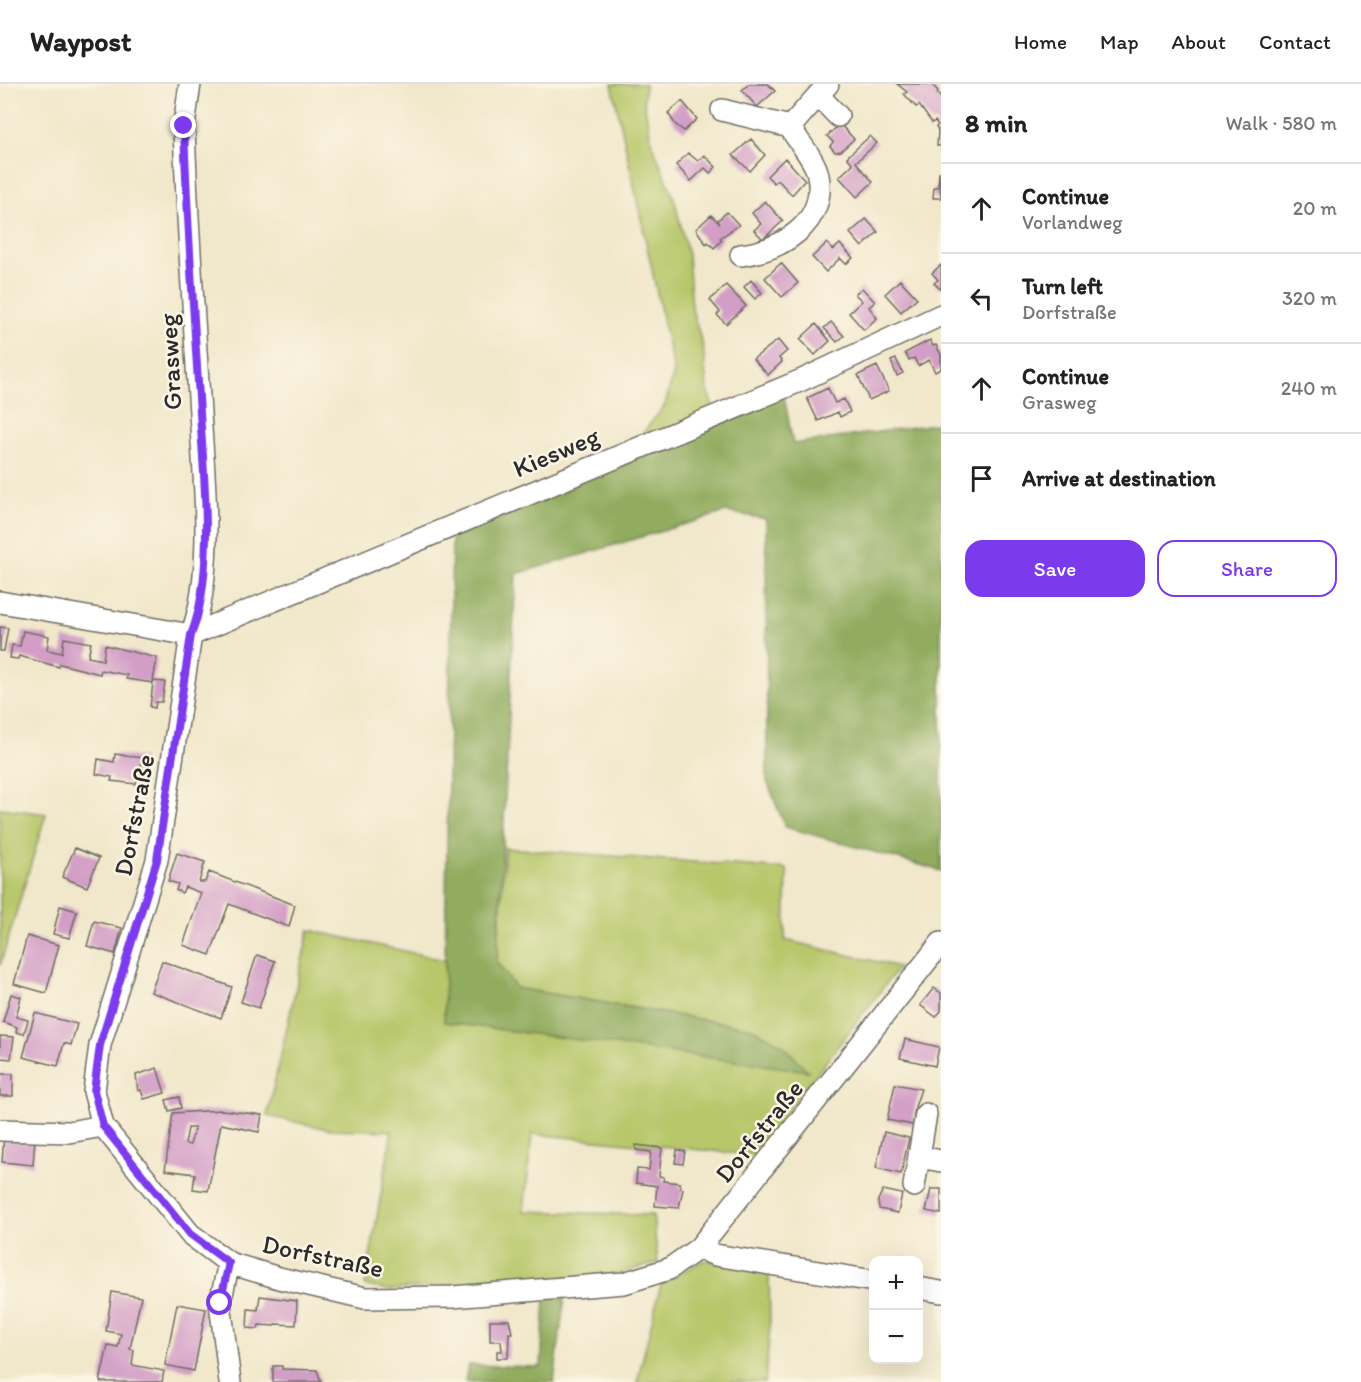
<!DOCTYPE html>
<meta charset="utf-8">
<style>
body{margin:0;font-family:Itim,sans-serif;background:#f2f2f2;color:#222}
.controls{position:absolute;right:18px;bottom:18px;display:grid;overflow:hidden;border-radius:12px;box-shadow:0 6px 24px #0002}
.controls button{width:54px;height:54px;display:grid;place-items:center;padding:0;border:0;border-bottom:2px solid #e0e0e0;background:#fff;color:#222;font:30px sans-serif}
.stop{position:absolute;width:18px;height:18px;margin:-14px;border:4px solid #7c3aed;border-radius:50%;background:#fff}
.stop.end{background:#7c3aed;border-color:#fff;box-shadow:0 2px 6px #0008}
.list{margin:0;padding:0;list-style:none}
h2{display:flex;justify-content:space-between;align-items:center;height:78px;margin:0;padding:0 24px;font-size:26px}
h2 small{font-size:20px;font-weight:400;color:#767676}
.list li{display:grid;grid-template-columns:39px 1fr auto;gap:18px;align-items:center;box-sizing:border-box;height:90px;padding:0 24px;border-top:2px solid #e0e0e0}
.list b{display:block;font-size:22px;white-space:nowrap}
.list p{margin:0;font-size:20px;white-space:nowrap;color:#767676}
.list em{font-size:20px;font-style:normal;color:#767676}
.actions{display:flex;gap:12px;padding:18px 24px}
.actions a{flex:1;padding:14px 0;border:2px solid #7c3aed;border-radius:18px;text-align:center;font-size:21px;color:#7c3aed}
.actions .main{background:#7c3aed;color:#fff}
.icon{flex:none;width:33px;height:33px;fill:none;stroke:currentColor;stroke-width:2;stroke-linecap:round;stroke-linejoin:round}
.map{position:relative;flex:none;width:941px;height:1298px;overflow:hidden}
header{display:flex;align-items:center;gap:36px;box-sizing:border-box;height:84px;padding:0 30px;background:#fff;border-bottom:2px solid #e0e0e0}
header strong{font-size:28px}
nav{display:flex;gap:33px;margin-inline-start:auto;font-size:21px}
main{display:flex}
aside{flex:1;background:#fff}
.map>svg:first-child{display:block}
.green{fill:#b7c76a;stroke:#71794a;stroke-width:1.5}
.forest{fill:#91ac5e;stroke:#5e6c44;stroke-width:1.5}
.building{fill:#d29dc6;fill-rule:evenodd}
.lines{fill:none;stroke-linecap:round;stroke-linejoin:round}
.minor-casing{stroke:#706d63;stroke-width:24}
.minor{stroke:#fff;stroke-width:21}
.route{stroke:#7c3aed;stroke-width:8}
.labels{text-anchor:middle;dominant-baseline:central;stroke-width:5;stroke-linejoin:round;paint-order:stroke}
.street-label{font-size:26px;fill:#2b2b2b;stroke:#fcf5e5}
</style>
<header>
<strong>Waypost</strong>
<nav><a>Home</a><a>Map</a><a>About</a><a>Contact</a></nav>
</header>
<main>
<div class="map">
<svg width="941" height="1298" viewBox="0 0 941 1298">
<rect width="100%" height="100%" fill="#fcf5e5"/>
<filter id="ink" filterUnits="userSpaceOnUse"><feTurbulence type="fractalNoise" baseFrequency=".0167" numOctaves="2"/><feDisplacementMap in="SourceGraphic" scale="12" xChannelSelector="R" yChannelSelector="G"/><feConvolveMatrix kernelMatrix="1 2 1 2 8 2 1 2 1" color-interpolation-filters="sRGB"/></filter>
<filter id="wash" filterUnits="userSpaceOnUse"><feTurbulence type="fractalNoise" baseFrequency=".008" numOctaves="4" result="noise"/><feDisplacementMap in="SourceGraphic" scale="24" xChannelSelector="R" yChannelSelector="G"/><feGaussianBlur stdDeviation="1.35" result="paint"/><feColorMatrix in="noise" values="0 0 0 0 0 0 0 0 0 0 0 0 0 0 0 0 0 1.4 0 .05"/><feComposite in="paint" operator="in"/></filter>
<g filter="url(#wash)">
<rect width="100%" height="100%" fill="#f1e8cb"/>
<path class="green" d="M 612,0 L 645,0 L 644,18 L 652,60 L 674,114 L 688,171 L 692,225 L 703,263 L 707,304 L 714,326 L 635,359 L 665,321 L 674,288 Z
M 0,724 L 46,730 L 0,882 Z
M 505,764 L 787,785 L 785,856 L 899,883 L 754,1071 L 532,1050 L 524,1127 L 653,1131 L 658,1179 L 617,1190 L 388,1206 L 365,1202 L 392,1047 L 328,1045 L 267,1032 L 309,846 L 445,876 L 445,938 L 752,944 L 516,904 L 497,879 Z
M 704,1176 L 769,1185 L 770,1244 L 765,1298 L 637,1298 L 661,1200 Z"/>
<path class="forest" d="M 784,312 L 793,360 L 941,339 L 941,787 L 785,743 L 767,697 L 766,435 L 726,428 L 516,490 L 497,879 L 516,904 L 752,944 L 783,961 L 808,987 L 444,938 L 452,452 Z
M 565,1212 L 554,1298 L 465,1298 L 468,1281 L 541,1283 L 545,1213 Z"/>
<g id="blocks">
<path class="building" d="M 749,0 L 768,0 L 775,7 L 757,23 L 742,6 Z
M 897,0 L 931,0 L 938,7 L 937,9 L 941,14 L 941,62 L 937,62 L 938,46 L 936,43 L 938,41 L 935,37 L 932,39 L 919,21 L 916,23 L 904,10 L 907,8 Z
M 682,17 L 697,35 L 684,47 L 675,40 L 668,29 Z
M 840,40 L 854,55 L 841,67 L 835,68 L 830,62 L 833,58 L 827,52 Z
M 870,52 L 877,59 L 856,78 L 873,98 L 857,113 L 839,93 L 853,80 L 847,73 Z
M 751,55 L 765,71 L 750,87 L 733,71 Z
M 688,69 L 698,77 L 704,71 L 716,83 L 710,89 L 705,84 L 691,97 L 676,81 Z
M 785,74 L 805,96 L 792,111 L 778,96 L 774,99 L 767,92 Z
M 939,87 L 941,114 L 933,114 L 934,103 L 938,103 Z
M 765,117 L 783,137 L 763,155 L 754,146 L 761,140 L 752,129 Z
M 727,128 L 739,141 L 720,154 L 722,156 L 714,164 L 708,158 L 706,160 L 696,145 L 711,131 L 720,140 L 718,136 Z
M 866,135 L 878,148 L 862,163 L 850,149 Z
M 827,159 L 833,166 L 840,160 L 853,174 L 846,180 L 840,174 L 826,188 L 812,173 Z
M 781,179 L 798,199 L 782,213 L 765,194 Z
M 941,181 L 941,206 L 934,199 L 938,196 L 932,189 Z
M 751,196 L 762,209 L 755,215 L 744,203 Z
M 900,196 L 917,214 L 901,228 L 885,210 Z
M 726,201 L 746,222 L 726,240 L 717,231 L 720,228 L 710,216 Z
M 862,204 L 875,218 L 869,223 L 877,234 L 864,246 L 849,229 L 862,217 L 855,210 Z
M 831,238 L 844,252 L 837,258 L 824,244 Z
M 816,240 L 830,257 L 815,271 L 800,255 Z
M 778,256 L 787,267 L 779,274 L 782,278 L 768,291 L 753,275 Z
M 930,256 L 933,262 L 936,261 L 941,271 L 941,285 L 935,288 L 929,276 L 918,282 L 914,274 L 909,276 L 905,269 Z
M 896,275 L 903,289 L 897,292 L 891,277 Z
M 877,282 L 889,307 L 869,316 L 858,291 Z
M 828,304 L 835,319 L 844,315 L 850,328 L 840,333 L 838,328 L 818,337 L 807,314 Z
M 0,543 L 8,544 L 4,567 L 0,567 Z
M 23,547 L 49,552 L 47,566 L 62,569 L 64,554 L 91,559 L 88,573 L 103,576 L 105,561 L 157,574 L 153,597 L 165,598 L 162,618 L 156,618 L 155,624 L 150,623 L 153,599 L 126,595 L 127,591 L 101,586 L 100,590 L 60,580 L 59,583 L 19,572 L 18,575 L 10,574 L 12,561 L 20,562 Z
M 115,670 L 143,674 L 136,700 L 111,697 L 112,693 L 96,690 L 98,675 L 114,678 Z
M 75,764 L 99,774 L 87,803 L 62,793 Z
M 177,769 L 205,778 L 199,798 L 205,798 L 209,788 L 295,821 L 289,843 L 229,820 L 210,871 L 183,861 L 201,809 L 185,803 L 182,809 L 176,806 L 178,800 L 168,797 Z
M 60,822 L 77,827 L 69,854 L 53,850 Z
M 94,837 L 122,844 L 115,870 L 87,862 Z
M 27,852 L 59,861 L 46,909 L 14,900 Z
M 257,871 L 275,877 L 259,924 L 241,918 Z
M 162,877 L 232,903 L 221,934 L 151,908 Z
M 934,904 L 941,909 L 941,927 L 936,933 L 920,921 Z
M 11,910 L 21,913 L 16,933 L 28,936 L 24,950 L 16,948 L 17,943 L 3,938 Z
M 35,929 L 77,940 L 71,961 L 64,959 L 58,982 L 23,973 Z
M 0,952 L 14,953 L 11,975 L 0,974 Z
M 905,955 L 939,963 L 935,982 L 900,974 Z
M 157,984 L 165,1009 L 144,1015 L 141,1006 L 138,1007 L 136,991 Z
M 0,990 L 13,990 L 13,1012 L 0,1012 Z
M 895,1000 L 921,1005 L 915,1023 L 913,1041 L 887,1036 Z
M 179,1013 L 181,1024 L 169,1027 L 166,1016 Z
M 222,1026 L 262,1031 L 259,1048 L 221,1040 L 208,1107 L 193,1105 L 195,1090 L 165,1086 L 173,1029 ZM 188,1044 L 195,1044 L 190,1061 L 185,1060 Z
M 884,1048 L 909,1054 L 901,1090 L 876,1084 Z
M 4,1051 L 35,1054 L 33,1081 L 2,1078 Z
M 636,1061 L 662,1064 L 659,1092 L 664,1093 L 663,1097 L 680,1099 L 680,1104 L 683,1105 L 679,1124 L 655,1122 L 657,1102 L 636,1099 L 637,1085 L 649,1086 L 651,1068 L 636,1066 Z
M 677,1066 L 685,1067 L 683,1080 L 675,1079 Z
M 931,1105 L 941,1105 L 941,1130 L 926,1127 Z
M 883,1106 L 902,1110 L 898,1129 L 879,1125 L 878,1116 Z
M 112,1208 L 141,1213 L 130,1265 L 134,1266 L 132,1281 L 164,1287 L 162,1298 L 100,1298 L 108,1261 L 118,1263 L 121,1250 L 106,1247 Z
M 260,1212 L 297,1217 L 296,1241 L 275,1240 L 275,1242 L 259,1241 L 258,1245 L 247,1244 L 248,1225 L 258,1226 Z
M 177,1220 L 206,1225 L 194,1287 L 165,1281 Z
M 490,1236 L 509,1236 L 512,1249 L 509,1249 L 508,1274 L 497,1274 L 497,1267 L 502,1267 L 501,1257 L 490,1257 Z
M 273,1282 L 282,1282 L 282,1285 L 317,1286 L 321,1298 L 273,1298 Z"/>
</g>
</g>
<g filter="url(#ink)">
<use href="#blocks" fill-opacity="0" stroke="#706d63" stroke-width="1.5"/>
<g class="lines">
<g class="minor-casing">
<path id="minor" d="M 190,0 L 184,42 C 187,138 194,233 200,329 C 204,394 215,491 191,551 L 157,776 L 100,961 L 94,1007 L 103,1042 L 190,1150 L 229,1179 L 279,1194 L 365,1214 L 452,1213 L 624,1199 L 669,1185 L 699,1164 L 941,859
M 818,11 L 838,32
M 722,26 L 790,43 L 828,0
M 741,171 C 782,166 827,139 818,91 C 815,75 798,58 790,43
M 0,518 L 191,551
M 191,551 L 802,296 L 941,231
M 0,1046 L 69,1048 L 103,1042
M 920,1073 L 941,1077
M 914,1102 L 926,1030
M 699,1164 L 715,1171 L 874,1197
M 229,1179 L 220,1219 L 230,1298
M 918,1204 L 941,1208"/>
</g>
<use href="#minor" class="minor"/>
</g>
</g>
<g class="lines" filter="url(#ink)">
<path class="route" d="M 184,42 C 187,138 194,234 200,329 C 204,394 215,491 191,551 L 157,776 L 100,961 L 94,1007 L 103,1042 L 190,1150 L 229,1179 L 220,1219"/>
</g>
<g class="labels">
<g class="street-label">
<text transform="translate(170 278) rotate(-93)">Grasweg</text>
<text transform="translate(556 368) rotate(-23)">Kiesweg</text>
<text transform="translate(134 731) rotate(-79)">Dorfstraße</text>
<text transform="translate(759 1047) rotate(-51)">Dorfstraße</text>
<text transform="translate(323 1172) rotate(12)">Dorfstraße</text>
</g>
</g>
</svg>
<div class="controls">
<button>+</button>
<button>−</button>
</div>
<div class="stop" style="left:220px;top:1219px"></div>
<div class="stop end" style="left:184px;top:42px"></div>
</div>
<aside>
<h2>8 min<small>Walk · 580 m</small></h2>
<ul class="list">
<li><svg class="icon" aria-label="ahead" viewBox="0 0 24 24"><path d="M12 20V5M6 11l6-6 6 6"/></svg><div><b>Continue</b><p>Vorlandweg</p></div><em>20 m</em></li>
<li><svg class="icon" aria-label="left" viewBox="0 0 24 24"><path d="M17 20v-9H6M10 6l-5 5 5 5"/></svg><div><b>Turn left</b><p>Dorfstraße</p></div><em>320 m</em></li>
<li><svg class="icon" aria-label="ahead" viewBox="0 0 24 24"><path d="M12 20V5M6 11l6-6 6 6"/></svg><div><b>Continue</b><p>Grasweg</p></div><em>240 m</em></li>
<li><svg class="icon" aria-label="arrive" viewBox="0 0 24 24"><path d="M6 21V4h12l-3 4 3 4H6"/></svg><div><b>Arrive at destination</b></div></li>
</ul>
<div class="actions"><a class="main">Save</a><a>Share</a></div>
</aside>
</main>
